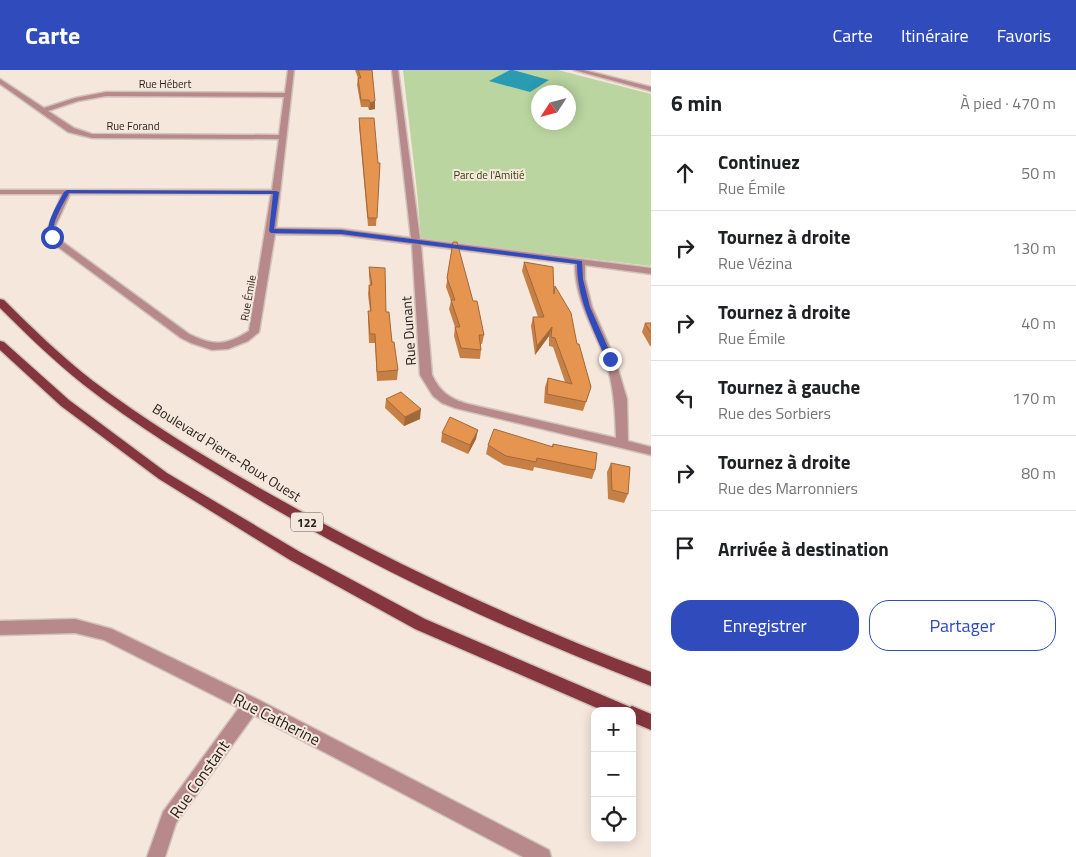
<!DOCTYPE html>
<html lang="fr">
<meta charset="utf-8">
<style>
body{margin:0;font-family:"Titillium Web",sans-serif;background:#f2f2f2;color:#202124}
.controls{position:absolute;right:15px;bottom:15px;display:grid;overflow:hidden;border-radius:10px;box-shadow:0 2px 12px #0003}
.controls button{width:45px;height:45px;display:grid;place-items:center;padding:0;border:0;border-bottom:1px solid #e0e0e0;background:#fff;color:#202124;font:25px sans-serif}
.compass{position:absolute;left:531px;top:15px;width:45px;height:45px;border-radius:50%;background:#fff;box-shadow:0 2px 12px #0003;rotate:234deg}
.stop{position:absolute;width:15px;height:15px;margin:-11px;border:4px solid #2f4bbc;border-radius:50%;background:#fff}
.stop.end{background:#2f4bbc;border-color:#fff;box-shadow:0 1px 5px #0008}
.list{margin:0;padding:0;list-style:none}
h2{display:flex;justify-content:space-between;align-items:center;height:65px;margin:0;padding:0 20px;font-size:21px}
h2 small{font-size:16px;font-weight:400;color:#757577}
.list li{display:grid;grid-template-columns:32px 1fr auto;gap:15px;align-items:center;box-sizing:border-box;height:75px;padding:0 20px;border-top:1px solid #e0e0e0}
.list b{display:block;font-size:19px;white-space:nowrap}
.list p{margin:0;font-size:16px;white-space:nowrap;color:#757577}
.list em{font-size:16px;font-style:normal;color:#757577}
.actions{display:flex;gap:10px;padding:15px 20px}
.actions a{flex:1;padding:11px 0;border:1px solid #2f4bbc;border-radius:20px;text-align:center;font-size:18px;color:#2f4bbc}
.actions .main{background:#2f4bbc;color:#fff}
.icon{flex:none;width:28px;height:28px;fill:none;stroke:currentColor;stroke-width:2;stroke-linecap:round;stroke-linejoin:round}
.map{position:relative;flex:none;width:651px;height:787px;overflow:hidden}
header{display:flex;align-items:center;gap:30px;box-sizing:border-box;height:70px;padding:0 25px;background:#2f4bbc;color:#fff}
header strong{font-size:24px}
nav{display:flex;gap:28px;margin-inline-start:auto;font-size:18px}
main{display:flex}
aside{flex:1;background:#fff}
.map>svg:first-child{display:block}
.green{fill:#bad5a0;fill-rule:evenodd}
.water{fill:#299bb3}
.lines{fill:none;stroke-linecap:round;stroke-linejoin:round}
.minor-casing{stroke:#d1c4ba;stroke-width:3}
.primary-casing{stroke:#d1c4ba;stroke-width:3}
.minor{fill:#b8898b;fill-rule:evenodd}
.primary{fill:#85353e;fill-rule:evenodd}
.wall{fill:#c68046}
.shaded-wall{fill:#a16839}
.building{fill:#e69551;stroke:#a16839}
.route{fill:#2f4bbc}
.labels{text-anchor:middle;dominant-baseline:central;stroke-width:4;stroke-linejoin:round;paint-order:stroke}
.far-street-label{font-size:11px;fill:#27221e;stroke:#f6e7dc}
.far-park-label{font-size:11px;fill:#294300;stroke:#f6e7dc}
.shield{fill:#f6e7dc;stroke:#655d57;stroke-width:1}
.shield-label{font-size:12px;font-weight:bold;fill:#27221e}
.street-label{font-size:14px;fill:#27221e;stroke:#f6e7dc}
.near-street-label{font-size:16px;fill:#27221e;stroke:#f6e7dc}
</style>
<header>
<strong>Carte</strong>
<nav><a>Carte</a><a>Itinéraire</a><a>Favoris</a></nav>
</header>
<main>
<div class="map">
<svg width="651" height="787" viewBox="0 0 651 787">
<rect width="100%" height="100%" fill="#f6e7dc"/>
<path class="green" d="M 403,0 L 558,0 L 651,24 L 651,196 L 421,169 L 417,121 ZM 538,22 L 568,22 L 568,52 L 538,52 Z"/>
<path class="water" d="M 510,0 L 513,0 L 549,10 L 530,22 L 489,11 Z"/>
<g class="lines">
<g class="minor-casing">
<path id="minor" d="M 288,0 L 294,0 L 276,158 L 341,159 L 411,168 L 392,0 L 398,0 L 420,169 L 651,198 L 651,204 L 585,195 L 585,209 L 592,237 L 615,289 L 627,329 L 628,371 L 651,377 L 651,385 L 455,338 L 442,333 L 433,326 L 420,305 L 412,174 L 341,165 L 275,164 L 259,262 L 248,271 L 228,279 L 212,280 L 191,273 L 181,268 L 54,174 L 46,163 L 62,124 L 0,124 L 0,120 L 272,120 L 279,69 L 92,68 L 68,62 L 0,14 L 0,9 L 44,38 L 75,28 L 106,22 L 285,23 ZM 106,26 L 284,27 L 279,65 L 92,64 L 74,58 L 48,41 L 78,31 ZM 70,124 L 271,124 L 249,261 C 225,276 214,276 189,264 L 60,170 L 54,163 L 55,157 ZM 421,175 L 575,194 C 575,230 593,257 605,289 C 614,316 615,340 616,368 L 468,334 C 450,329 440,322 432,305 Z
M 574,0 L 584,0 L 651,17 L 651,21 Z
M 75,549 L 112,559 L 257,629 L 549,780 L 551,787 L 523,787 L 254,645 L 176,753 L 165,787 L 147,787 L 163,742 L 239,638 L 104,570 L 75,563 L 0,565 L 0,551 Z"/>
</g>
<g class="primary-casing">
<path id="primary" d="M 0,229 L 4,230 C 32,258 61,286 93,311 C 154,357 221,397 288,434 C 404,499 526,555 651,602 L 651,616 C 511,562 375,500 246,422 C 191,389 135,355 84,315 C 54,291 27,265 0,238 Z
M 0,271 L 4,272 L 69,330 L 167,403 L 300,482 L 425,549 L 630,637 L 632,636 L 651,644 L 651,660 L 632,652 L 632,641 L 604,641 L 415,559 L 290,490 L 159,409 L 61,336 L 0,280 Z"/>
</g>
<use href="#minor" class="minor"/>
<use href="#primary" class="primary"/>
</g>
<path class="wall" d="M 355,0 L 372,0 L 375,39 L 369,40 L 368,37 L 361,37 L 357,15 L 358,8 Z
M 359,48 L 378,93 L 380,93 L 376,156 L 368,156 L 359,56 Z
M 453,172 L 484,265 L 482,274 L 481,274 L 481,280 L 480,289 L 460,288 L 454,266 L 455,257 L 449,239 L 451,231 L 446,217 Z
M 524,192 L 554,220 L 555,216 L 591,317 L 583,341 L 544,333 L 545,317 L 548,308 L 565,312 L 553,277 L 549,276 L 549,266 L 535,285 L 531,256 L 533,247 L 538,247 L 522,201 Z
M 369,197 L 386,242 L 392,272 L 398,300 L 397,310 L 377,311 L 375,273 L 369,273 L 368,250 L 368,241 L 370,241 L 368,224 L 369,215 L 370,215 L 369,206 Z
M 645,253 L 651,253 L 651,276 L 650,276 L 642,262 Z
M 386,329 L 420,349 L 404,356 L 385,338 Z
M 442,363 L 476,369 L 468,384 L 441,372 Z
M 553,374 L 595,400 L 592,409 L 534,397 L 533,401 L 504,395 L 486,384 L 488,375 L 552,376 Z
M 611,393 L 628,424 L 624,433 L 608,429 L 607,402 Z"/>
<path class="shaded-wall" d="M 375,31 L 375,39 L 369,40 L 370,33 Z
M 552,257 L 549,266 L 535,285 L 537,276 Z
M 421,339 L 420,349 L 404,356 L 405,347 Z
M 478,360 L 476,369 L 468,384 L 470,375 Z"/>
<path class="building" d="M 358,0 L 372,0 L 375,31 L 370,33 L 369,30 L 361,30 L 358,8 L 361,8 Z
M 359,48 L 374,48 L 378,93 L 380,93 L 377,148 L 368,148 Z
M 453,172 L 457,172 L 473,231 L 477,231 L 484,265 L 479,265 L 481,280 L 461,278 L 455,257 L 460,257 L 451,230 L 455,230 L 447,208 Z
M 524,192 L 553,197 L 554,224 L 555,216 L 571,243 L 577,274 L 579,274 L 591,317 L 586,332 L 547,324 L 548,308 L 572,314 L 555,268 L 551,267 L 552,257 L 537,276 L 533,247 L 544,247 Z
M 369,197 L 385,198 L 386,242 L 389,242 L 392,272 L 394,272 L 398,300 L 377,302 L 375,264 L 370,264 L 368,241 L 371,241 L 369,215 L 372,215 Z
M 645,253 L 651,253 L 651,263 Z
M 401,322 L 421,339 L 405,347 L 386,329 Z
M 450,347 L 478,360 L 470,375 L 442,363 Z
M 494,359 L 553,377 L 553,374 L 597,383 L 595,400 L 537,388 L 536,392 L 506,386 L 488,375 Z
M 611,393 L 630,397 L 628,424 L 612,420 Z"/>
<path class="route" d="M 67,120 L 276,121 L 279,122 L 274,159 L 341,160 L 582,191 L 583,209 L 590,237 L 613,289 L 610,292 L 606,289 C 593,258 577,229 577,194 L 341,164 L 271,163 L 269,161 L 273,124 L 69,123 C 63,135 49,155 55,167 L 50,168 C 43,155 58,134 64,122 Z"/>
<g class="labels">
<g class="far-street-label">
<text x="165" y="14">Rue Hébert</text>
<text x="133" y="56">Rue Forand</text>
<text transform="translate(248 228) rotate(-80)">Rue Émile</text>
</g>
<g class="far-park-label">
<text x="489" y="105">Parc de l'Amitié</text>
</g>
<rect class="shield" x="291" y="442.5" width="32" height="19" rx="4"/>
<g class="shield-label">
<text x="307" y="452">122</text>
</g>
<g class="street-label">
<text transform="translate(408 261) rotate(-94)">Rue Dunant</text>
<text transform="translate(227 382) rotate(32)">Boulevard Pierre-Roux Ouest</text>
</g>
<g class="near-street-label">
<text transform="translate(277 649) rotate(27)">Rue Catherine</text>
<text transform="translate(199 709) rotate(-55)">Rue Constant</text>
</g>
</g>
</svg>
<div class="controls">
<button>+</button>
<button>−</button>
<button><svg class="icon" aria-label="locate" viewBox="0 0 24 24"><circle cx="12" cy="12" r="6"/><path d="M12 2v4M12 18v4M2 12h4M18 12h4"/></svg></button>
</div>
<svg class="compass" viewBox="-18 -18 36 36"><path d="M0-13l5 13h-10z" fill="#e53935"/><path d="M0 13l5-13h-10z" fill="#757577"/></svg>
<div class="stop" style="left:52px;top:167px"></div>
<div class="stop end" style="left:610px;top:289px"></div>
</div>
<aside>
<h2>6 min<small>À pied · 470 m</small></h2>
<ul class="list">
<li><svg class="icon" aria-label="ahead" viewBox="0 0 24 24"><path d="M12 20V5M6 11l6-6 6 6"/></svg><div><b>Continuez</b><p>Rue Émile</p></div><em>50 m</em></li>
<li><svg class="icon" aria-label="right" viewBox="0 0 24 24"><path d="M7 20v-9h11M14 6l5 5-5 5"/></svg><div><b>Tournez à droite</b><p>Rue Vézina</p></div><em>130 m</em></li>
<li><svg class="icon" aria-label="right" viewBox="0 0 24 24"><path d="M7 20v-9h11M14 6l5 5-5 5"/></svg><div><b>Tournez à droite</b><p>Rue Émile</p></div><em>40 m</em></li>
<li><svg class="icon" aria-label="left" viewBox="0 0 24 24"><path d="M17 20v-9H6M10 6l-5 5 5 5"/></svg><div><b>Tournez à gauche</b><p>Rue des Sorbiers</p></div><em>170 m</em></li>
<li><svg class="icon" aria-label="right" viewBox="0 0 24 24"><path d="M7 20v-9h11M14 6l5 5-5 5"/></svg><div><b>Tournez à droite</b><p>Rue des Marronniers</p></div><em>80 m</em></li>
<li><svg class="icon" aria-label="arrive" viewBox="0 0 24 24"><path d="M6 21V4h12l-3 4 3 4H6"/></svg><div><b>Arrivée à destination</b></div></li>
</ul>
<div class="actions"><a class="main">Enregistrer</a><a>Partager</a></div>
</aside>
</main>
